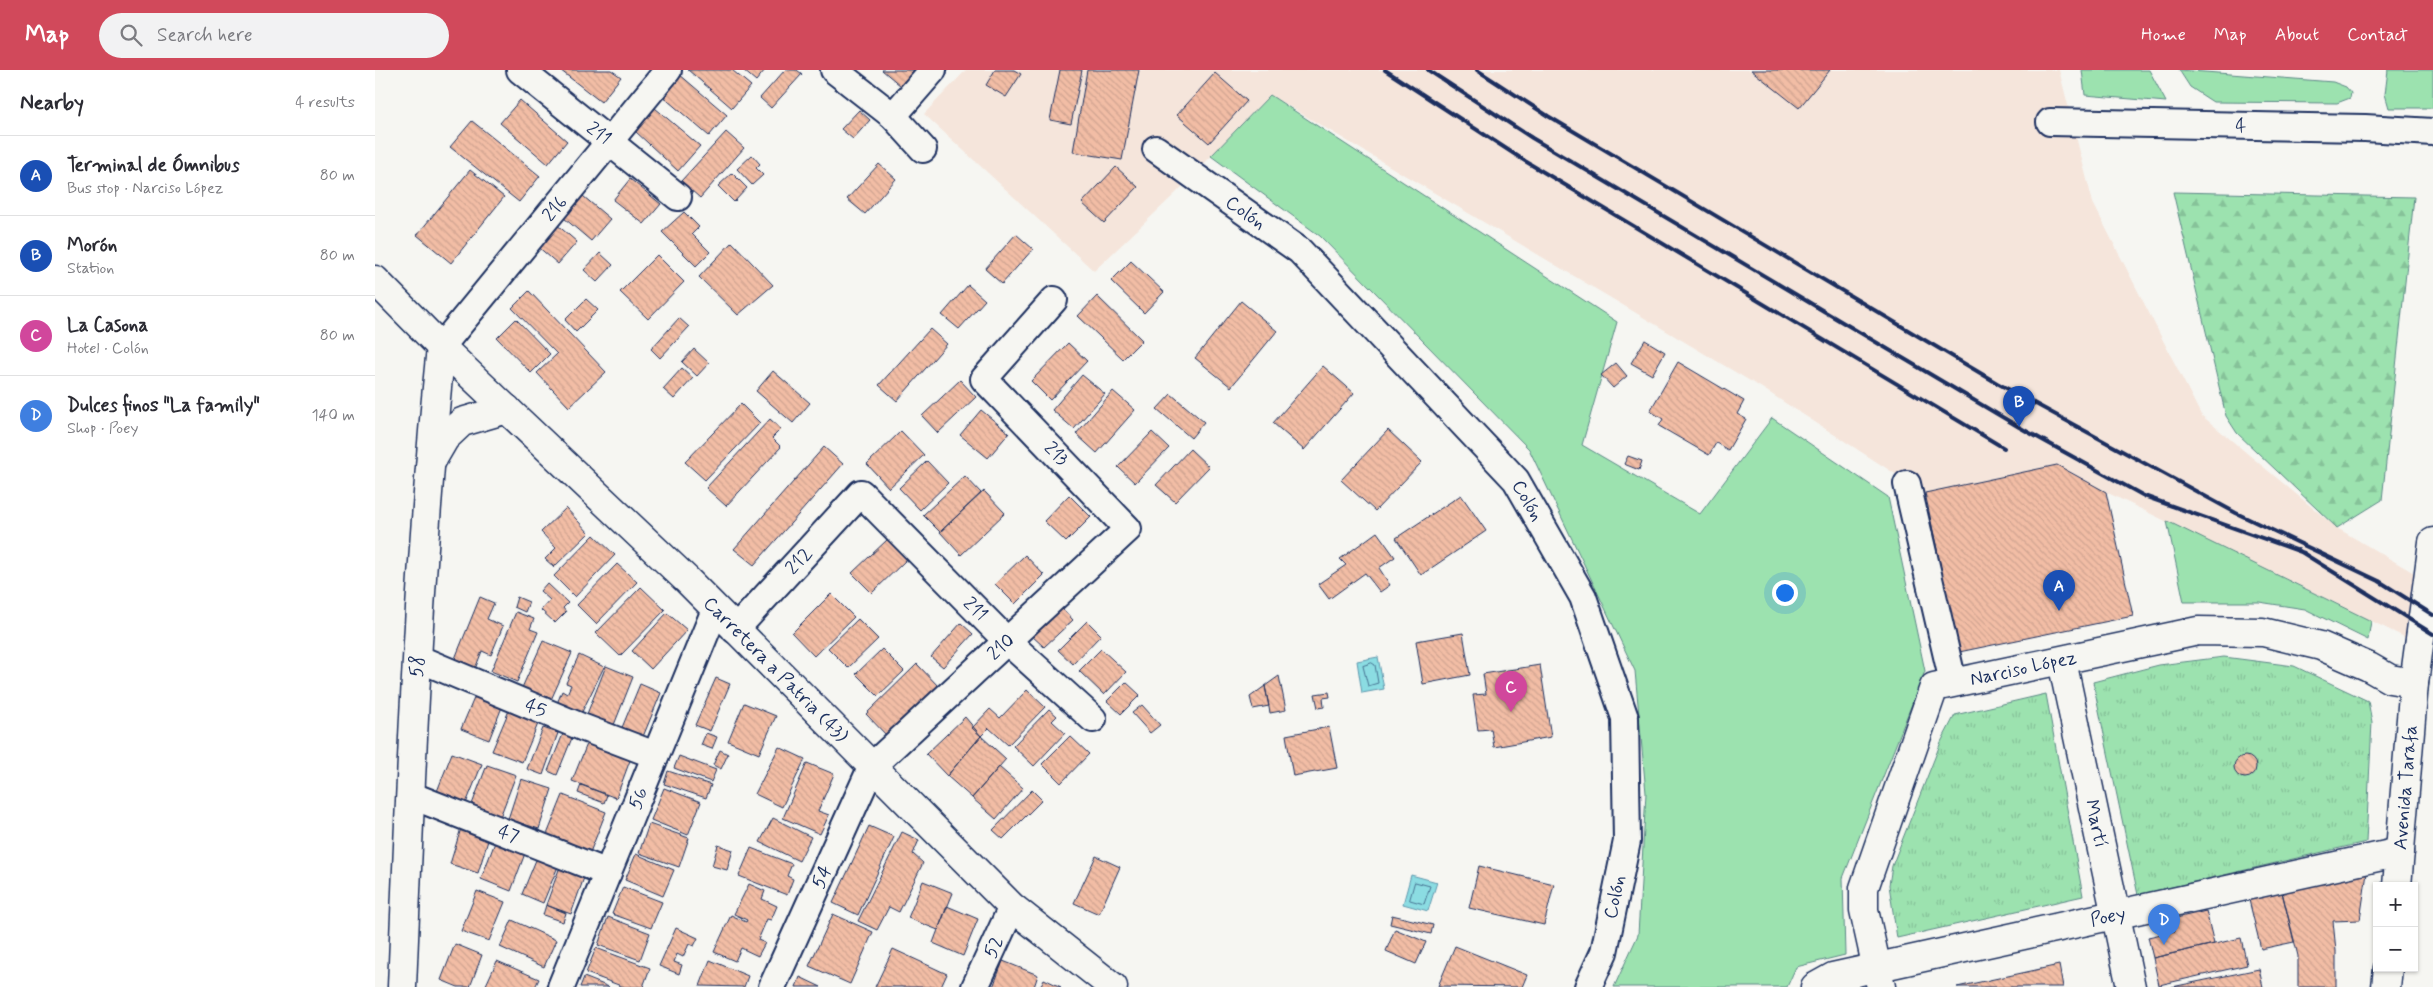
<!DOCTYPE html>
<meta charset="utf-8">
<style>
body{margin:0;font-family:Mynerve,sans-serif;background:#f2f2f3;color:#2b2b33}
.controls{position:absolute;right:15px;bottom:15px;display:grid;overflow:hidden;border-radius:0px;box-shadow:0 1px 4px #0004}
.controls button{width:45px;height:45px;display:grid;place-items:center;padding:0;border:0;border-bottom:1px solid #e1e1e2;background:#fff;color:#2b2b33;font:25px sans-serif}
.you{position:absolute;left:1409px;top:522px;width:18px;height:18px;margin:-12px;border:4px solid #fff;border-radius:50%;background:#1a73e8;box-shadow:0 0 0 8px #1a73e833}
.badge{display:grid;place-items:center;width:32px;height:32px;border-radius:50%;background:#d1495b;color:#fff;font-size:16px;font-weight:700}
.pin{position:absolute;translate:-50% -41px;filter:drop-shadow(0 1px 2px #0008)}
.pin::after{content:'';position:absolute;top:26px;width:18px;height:15px;background:inherit;clip-path:polygon(0 0,100% 0,50% 100%)}
.list{margin:0;padding:0;list-style:none}
h2{display:flex;justify-content:space-between;align-items:center;height:65px;margin:0;padding:0 20px;font-size:21px}
h2 small{font-size:16px;font-weight:400;color:#7c7c81}
.list li{display:grid;grid-template-columns:32px 1fr auto;gap:15px;align-items:center;box-sizing:border-box;height:80px;padding:0 20px;border-top:1px solid #e1e1e2}
.list b{display:block;font-size:19px;white-space:nowrap}
.list p{margin:0;font-size:16px;white-space:nowrap;color:#7c7c81}
.list em{font-size:16px;font-style:normal;color:#7c7c81}
.icon{flex:none;width:28px;height:28px;fill:none;stroke:currentColor;stroke-width:2;stroke-linecap:round;stroke-linejoin:round}
.map{position:relative;flex:none;width:2058px;height:917px;overflow:hidden}
header{display:flex;align-items:center;gap:30px;box-sizing:border-box;height:70px;padding:0 25px;background:#d1495b;color:#fff}
header strong{font-size:24px}
nav{display:flex;gap:28px;margin-inline-start:auto;font-size:18px}
.search{width:350px;height:45px;background:#f2f2f3;display:flex;align-items:center;gap:12px;box-sizing:border-box;padding:0 18px;border-radius:28px;color:#7c7c81;font-size:19px}
main{display:flex}
aside{flex:1;background:#fff}
.map>svg:first-child{display:block}
.built{fill:#f5e5db}
.green{fill:#9ce2af;stroke:#5c8886}
.forest{fill:url(#forest-firs);stroke:#5c8886}
.park{fill:url(#park-tufts);stroke:#5c8886}
.water{fill:#8bdce2;stroke:#5e97ad}
.lines{fill:none;stroke-linecap:round;stroke-linejoin:round}
.shore{stroke:#487493;stroke-width:1}
.building{fill:url(#building-back-hatch);stroke:#1b2f5e}
.street-casing{stroke:#1b2f5e;stroke-width:30}
.secondary-casing{stroke:#1b2f5e;stroke-width:31}
.primary-casing{stroke:#1b2f5e;stroke-width:31}
.street{stroke:#f6f6f2;stroke-width:26}
.secondary{stroke:#f6f6f2;stroke-width:28}
.primary{stroke:#f6f6f2;stroke-width:28}
.rail{stroke:#1b2f5e;stroke-width:4}
.labels{text-anchor:middle;dominant-baseline:central;stroke-width:4;stroke-linejoin:round;paint-order:stroke}
.street-label{font-size:19px;fill:#1b2f5e;stroke:#f6f6f2}
</style>
<header>
<strong>Map</strong>
<div class="search"><svg class="icon" aria-label="search" viewBox="0 0 24 24"><circle cx="10" cy="10" r="6"/><path d="M15 15l6 6"/></svg>Search here</div>
<nav><a>Home</a><a>Map</a><a>About</a><a>Contact</a></nav>
</header>
<main>
<aside>
<h2>Nearby<small>4 results</small></h2>
<ul class="list">
<li><span class="badge" style="background:#1a4fb4">A</span><div><b>Terminal de Ómnibus</b><p>Bus stop · Narciso López</p></div><em>80 m</em></li>
<li><span class="badge" style="background:#1a4fb4">B</span><div><b>Morón</b><p>Station</p></div><em>80 m</em></li>
<li><span class="badge" style="background:#d1479c">C</span><div><b>La Casona</b><p>Hotel · Colón</p></div><em>80 m</em></li>
<li><span class="badge" style="background:#3f7fe0">D</span><div><b>Dulces finos &quot;La family&quot;</b><p>Shop · Poey</p></div><em>140 m</em></li>
</ul>
</aside>
<div class="map">
<svg width="2058" height="917" viewBox="0 0 2058 917">
<defs>
<pattern id="forest-firs" width="22" height="20" patternUnits="userSpaceOnUse" patternTransform="scale(1.25)"><rect width="22" height="20" fill="#9ce2af"/><path d="M5 1l3.5 6h-7zM16 11l3.5 6h-7z" fill="#86c299"/></pattern>
<pattern id="park-tufts" width="24" height="20" patternUnits="userSpaceOnUse" patternTransform="scale(1.25)"><rect width="24" height="20" fill="#9ce2af"/><path d="M3 7l-1-3M5 7V3M7 7l1-3M15 17l-1-3M17 17v-4M19 17l1-3" fill="none" stroke="#86c299"/></pattern>
<pattern id="building-back-hatch" width="6" height="6" patternUnits="userSpaceOnUse" patternTransform="scale(1.25)"><rect width="6" height="6" fill="#f2bda5"/><path d="M-1 5l2 2M0 0l6 6M5-1l2 2" fill="none" stroke="#cfa390"/></pattern>
</defs>
<rect width="100%" height="100%" fill="#f6f6f2"/>
<filter id="ink" filterUnits="userSpaceOnUse"><feTurbulence type="fractalNoise" baseFrequency=".02" numOctaves="2"/><feDisplacementMap in="SourceGraphic" scale="10" xChannelSelector="R" yChannelSelector="G"/><feConvolveMatrix kernelMatrix="1 2 1 2 8 2 1 2 1" color-interpolation-filters="sRGB"/></filter>
<g filter="url(#ink)">
<path class="built" d="M 591,0 L 1684,0 L 1718,133 L 1826,345 L 1962,458 L 2058,514 L 2058,581 L 1731,422 L 1682,395 L 1550,423 L 1387,318 L 895,25 L 801,123 L 719,201 L 549,44 Z"/>
<path class="green" d="M 1707,0 L 1774,0 L 1791,32 L 1710,25 Z
M 1804,0 L 1958,12 L 1971,17 L 1976,23 L 1975,28 L 1962,33 L 1838,32 L 1815,17 Z
M 2013,0 L 2058,0 L 2058,38 L 2014,38 L 2010,24 Z
M 895,25 L 1242,252 L 1207,375 L 1325,444 L 1397,348 L 1513,427 L 1550,601 L 1468,808 L 1470,885 L 1421,897 L 1412,917 L 1239,917 L 1263,865 L 1271,723 L 1260,601 L 1154,379 L 945,166 L 836,86 Z
M 1792,451 L 1996,551 L 1993,570 L 1930,539 L 1884,532 L 1809,532 Z"/>
<path class="forest" d="M 1798,122 L 2039,127 L 2007,430 L 1962,458 L 1862,363 L 1851,346 Z"/>
<path class="park" d="M 1849,587 L 1919,596 L 1993,631 L 1997,652 L 1991,772 L 1763,825 L 1718,612 L 1784,595 Z
M 1671,624 L 1708,826 L 1522,868 L 1514,815 L 1517,796 L 1566,672 L 1580,645 Z"/>
<path class="water" d="M 1003,587 L 1009,619 L 987,623 L 982,591 Z
M 1036,805 L 1062,812 L 1053,841 L 1028,834 Z"/>
<g class="lines">
<path class="shore" d="M 997,593 L 1000,595 L 1003,613 L 993,616 L 988,596 Z
M 1040,812 L 1055,816 L 1049,834 L 1035,830 Z"/>
</g>
<path class="building" d="M 185,0 L 236,0 L 246,7 L 226,32 Z
M 313,0 L 357,0 L 376,16 L 357,38 Z
M 368,0 L 390,0 L 381,11 Z
M 410,0 L 422,0 L 427,4 L 396,38 L 385,28 Z
M 507,0 L 539,0 L 526,16 Z
M 620,0 L 639,0 L 646,4 L 631,27 L 611,15 Z
M 685,0 L 707,0 L 696,54 L 675,50 Z
M 712,0 L 764,0 L 747,90 L 698,82 Z
M 1376,0 L 1455,0 L 1424,38 Z
M 840,3 L 872,31 L 834,73 L 802,45 Z
M 304,4 L 352,45 L 334,66 L 286,25 Z
M 145,30 L 192,71 L 173,94 L 125,53 Z
M 280,38 L 325,76 L 303,101 L 260,61 Z
M 484,40 L 495,50 L 478,69 L 466,59 Z
M 97,51 L 165,106 L 144,132 L 75,77 Z
M 351,62 L 369,78 L 325,128 L 306,111 Z
M 377,85 L 385,94 L 381,98 L 388,105 L 377,115 L 362,99 Z
M 504,94 L 521,109 L 490,144 L 472,129 Z
M 741,97 L 763,117 L 729,153 L 707,133 Z
M 95,100 L 129,127 L 76,193 L 42,165 Z
M 357,103 L 372,118 L 359,132 L 343,116 Z
M 255,109 L 286,134 L 269,154 L 238,130 Z
M 208,126 L 235,149 L 216,171 L 189,148 Z
M 309,142 L 324,157 L 317,164 L 335,182 L 321,196 L 287,162 Z
M 180,153 L 202,172 L 183,194 L 161,175 Z
M 641,164 L 658,179 L 627,214 L 610,199 Z
M 357,172 L 398,215 L 363,245 L 324,207 Z
M 225,183 L 238,195 L 222,212 L 209,200 Z
M 282,185 L 309,212 L 273,249 L 245,222 Z
M 756,191 L 789,222 L 769,243 L 736,211 Z
M 593,215 L 610,230 L 584,259 L 567,245 Z
M 154,221 L 231,302 L 194,337 L 162,303 L 182,284 L 137,238 Z
M 722,226 L 767,270 L 748,289 L 703,246 Z
M 211,229 L 223,240 L 201,262 L 190,250 Z
M 866,231 L 902,261 L 856,317 L 820,288 Z
M 304,248 L 314,257 L 285,288 L 276,279 Z
M 141,249 L 175,284 L 156,303 L 122,268 Z
M 555,259 L 572,274 L 522,331 L 504,315 Z
M 1270,270 L 1290,282 L 1277,305 L 1256,293 Z
M 693,273 L 712,291 L 675,330 L 656,311 Z
M 319,279 L 334,293 L 322,306 L 307,292 Z
M 1303,292 L 1369,331 L 1362,344 L 1371,349 L 1353,380 L 1341,373 L 1334,385 L 1284,356 L 1288,349 L 1275,341 Z
M 1241,293 L 1252,306 L 1238,318 L 1226,305 Z
M 948,296 L 979,323 L 929,380 L 898,353 Z
M 307,298 L 318,308 L 299,329 L 288,319 Z
M 398,301 L 435,333 L 418,353 L 381,321 Z
M 707,305 L 730,324 L 699,359 L 677,340 Z
M 585,310 L 601,327 L 563,363 L 547,346 Z
M 738,321 L 760,340 L 722,383 L 701,364 Z
M 796,324 L 829,352 L 816,368 L 782,339 Z
M 366,334 L 385,353 L 330,410 L 310,392 Z
M 606,340 L 634,363 L 613,388 L 585,365 Z
M 395,349 L 406,359 L 397,368 L 406,377 L 351,436 L 331,418 Z
M 1013,360 L 1047,392 L 1000,441 L 966,410 Z
M 526,361 L 549,385 L 514,418 L 492,394 Z
M 777,362 L 794,378 L 760,413 L 743,397 Z
M 449,377 L 468,394 L 379,495 L 359,479 Z
M 815,379 L 834,397 L 800,432 L 781,415 Z
M 1253,386 L 1267,391 L 1264,400 L 1249,394 Z
M 552,391 L 573,413 L 545,440 L 524,418 Z
M 1682,395 L 1731,422 L 1758,546 L 1584,582 L 1550,423 Z
M 590,406 L 606,423 L 565,462 L 548,445 Z
M 609,421 L 630,443 L 586,485 L 565,462 Z
M 694,425 L 716,447 L 691,472 L 669,451 Z
M 1086,425 L 1111,461 L 1046,505 L 1021,468 Z
M 191,438 L 214,463 L 179,497 L 170,489 L 181,478 L 166,462 Z
M 1002,462 L 1020,487 L 1004,498 L 1015,515 L 1005,522 L 990,503 L 954,529 L 943,514 L 971,495 L 965,489 Z
M 219,465 L 240,485 L 200,527 L 179,506 Z
M 513,469 L 532,489 L 497,523 L 477,503 Z
M 650,485 L 669,505 L 640,534 L 620,514 Z
M 242,494 L 262,512 L 221,554 L 202,535 Z
M 172,513 L 193,533 L 188,538 L 191,542 L 180,553 L 166,540 L 175,530 L 165,521 Z
M 266,517 L 290,540 L 245,586 L 221,563 Z
M 456,524 L 479,547 L 439,586 L 417,563 Z
M 105,527 L 119,533 L 112,549 L 128,556 L 116,585 L 107,581 L 100,599 L 79,591 Z
M 142,527 L 154,532 L 150,542 L 139,537 Z
M 686,537 L 698,550 L 669,577 L 656,565 Z
M 141,542 L 159,549 L 155,559 L 163,562 L 142,612 L 116,601 Z
M 292,543 L 312,560 L 276,599 L 257,581 Z
M 483,549 L 503,569 L 473,598 L 453,578 Z
M 712,551 L 726,565 L 698,594 L 683,580 Z
M 586,553 L 598,564 L 568,597 L 556,587 Z
M 1088,563 L 1095,605 L 1048,614 L 1041,571 Z
M 168,571 L 197,583 L 175,632 L 146,620 Z
M 507,579 L 529,601 L 503,626 L 481,604 Z
M 726,579 L 751,602 L 729,625 L 704,601 Z
M 204,585 L 229,597 L 204,648 L 181,636 L 187,621 L 192,624 L 196,615 L 191,613 Z
M 542,594 L 566,619 L 514,668 L 491,644 Z
M 1165,595 L 1176,667 L 1119,677 L 1116,659 L 1103,660 L 1098,625 L 1111,624 L 1108,604 Z
M 231,596 L 258,607 L 237,660 L 210,649 Z
M 904,606 L 911,640 L 895,643 L 890,616 Z
M 341,608 L 355,614 L 335,661 L 320,655 Z
M 751,612 L 765,625 L 746,644 L 732,631 Z
M 265,614 L 286,623 L 267,669 L 246,660 Z
M 890,616 L 894,636 L 878,639 L 875,627 Z
M 652,620 L 670,637 L 633,675 L 614,658 L 606,666 L 597,658 L 615,639 L 625,648 Z
M 102,621 L 129,632 L 114,670 L 86,659 Z
M 954,622 L 955,627 L 948,628 L 949,637 L 943,638 L 940,624 Z
M 369,633 L 401,646 L 384,684 L 353,671 Z
M 767,635 L 785,655 L 775,663 L 757,643 Z
M 135,638 L 165,649 L 147,692 L 117,681 Z
M 674,639 L 682,646 L 677,651 L 690,663 L 659,696 L 638,676 Z
M 590,647 L 606,666 L 572,706 L 551,684 Z
M 954,657 L 962,698 L 918,706 L 911,665 Z
M 168,658 L 183,663 L 168,705 L 152,699 Z
M 190,659 L 199,663 L 182,705 L 173,701 Z
M 331,663 L 342,667 L 337,679 L 326,675 Z
M 606,666 L 631,689 L 597,728 L 572,706 Z
M 695,666 L 714,684 L 686,713 L 667,694 Z
M 214,669 L 257,685 L 241,728 L 197,711 Z
M 404,677 L 430,689 L 407,737 L 380,724 Z
M 345,680 L 353,684 L 346,699 L 338,695 Z
M 77,683 L 107,694 L 90,736 L 61,724 Z
M1859 697a11 11 0 1 1 22 0a11 11 0 1 1-22 0Z
M 304,686 L 341,700 L 336,712 L 299,698 Z
M 432,693 L 459,704 L 443,741 L 454,745 L 445,764 L 408,748 Z
M 112,695 L 141,705 L 125,747 L 96,737 Z
M 624,697 L 648,718 L 621,749 L 597,728 Z
M 293,701 L 336,715 L 331,728 L 289,714 Z
M 146,709 L 177,719 L 164,759 L 133,749 Z
M 206,715 L 232,725 L 229,733 L 203,723 Z
M 289,718 L 326,732 L 313,765 L 276,750 Z
M 657,720 L 667,730 L 628,769 L 618,760 Z
M 188,725 L 231,742 L 214,785 L 171,767 Z
M 398,748 L 436,767 L 424,791 L 385,772 Z
M 274,754 L 314,768 L 304,797 L 264,783 Z
M 87,755 L 115,764 L 103,803 L 75,794 Z
M 494,756 L 519,767 L 483,845 L 458,833 Z
M 527,762 L 544,770 L 538,784 L 548,793 L 524,842 L 514,837 L 502,860 L 483,851 Z
M 122,767 L 152,778 L 136,821 L 106,809 Z
M 343,775 L 358,780 L 352,800 L 337,796 Z
M 376,778 L 417,794 L 412,806 L 418,809 L 412,825 L 364,806 Z
M 261,784 L 299,800 L 288,826 L 250,810 Z
M 163,785 L 184,794 L 168,833 L 147,824 Z
M 721,786 L 745,797 L 724,844 L 699,833 Z
M 186,794 L 211,802 L 196,844 L 171,835 Z
M 1104,796 L 1179,814 L 1169,855 L 1094,838 Z
M 1992,803 L 1985,850 L 1958,851 L 1961,881 L 1961,917 L 1923,917 L 1923,886 L 1907,822 Z
M 548,811 L 578,823 L 563,860 L 533,848 Z
M 374,814 L 390,821 L 387,829 L 402,836 L 396,850 L 392,849 L 383,870 L 390,873 L 383,886 L 366,878 L 360,891 L 339,882 L 356,845 L 371,852 L 372,850 L 359,844 Z
M 248,817 L 287,832 L 276,858 L 237,844 Z
M 102,821 L 130,832 L 114,871 L 86,861 Z
M 1907,822 L 1919,872 L 1886,879 L 1874,830 Z
M 171,835 L 191,843 L 188,852 L 168,845 Z
M 572,836 L 603,849 L 588,886 L 558,873 Z
M 1831,841 L 1839,874 L 1778,888 L 1773,867 L 1800,861 L 1797,849 Z
M 458,844 L 498,862 L 475,914 L 434,896 Z
M 1017,845 L 1058,855 L 1056,864 L 1015,854 Z
M 233,847 L 275,863 L 265,890 L 223,875 Z
M 137,850 L 181,870 L 169,897 L 125,877 Z
M 301,858 L 323,868 L 319,876 L 314,874 L 308,887 L 302,884 L 299,892 L 307,895 L 304,904 L 284,896 Z
M 1020,859 L 1051,872 L 1041,894 L 1011,881 Z
M 1866,868 L 1872,895 L 1784,915 L 1778,888 Z
M 80,874 L 107,885 L 95,917 L 83,917 L 66,910 Z
M 1080,876 L 1152,905 L 1147,917 L 1063,916 Z
M 221,878 L 275,898 L 268,917 L 249,917 L 211,903 Z
M 518,879 L 572,904 L 566,917 L 500,917 Z
M 335,890 L 373,906 L 369,917 L 325,916 Z
M 122,891 L 164,909 L 160,917 L 110,917 Z
M 628,891 L 663,905 L 659,917 L 618,917 Z
M 1684,895 L 1688,917 L 1582,917 Z
M 1884,899 L 1888,917 L 1797,917 Z
M 209,907 L 234,917 L 205,917 Z
M 425,907 L 446,917 L 421,917 Z
M 669,909 L 686,917 L 665,917 Z"/>
<g class="lines">
<g class="street-casing">
<g id="street">
<path id="s1" d="M 145,0 L 303,127"/>
<path d="M 459,0 L 518,46 L 548,79"/>
<path d="M 518,46 L 558,0"/>
<path id="s2" d="M 1675,52 L 1990,58 L 2058,62"/>
<path id="s3" d="M 781,79 L 925,181 L 1141,410 L 1208,527 L 1250,648 L 1252,771 L 1229,882 L 1213,917"/>
<path id="s4" d="M 66,277 L 293,0"/>
<path d="M 1532,414 L 1578,612"/>
<path id="s5" d="M 360,560 L 486,423 L 632,571 L 718,649"/>
<path id="s6" d="M 42,588 L 209,658 L 280,685"/>
<path id="s7" d="M 35,725 L 233,803"/>
<path id="s8" d="M 186,917 L 340,540"/>
<path id="s9" d="M 397,917 L 497,696 L 753,459 L 609,309 L 679,230"/>
<path id="s10" d="M 600,917 L 637,837"/>
</g>
</g>
<g class="secondary-casing">
<g id="secondary">
<path id="s11" d="M 0,210 L 66,277 L 312,510 L 637,837 L 738,917"/>
<path d="M 56,392 L 70,368 L 87,352 L 132,339"/>
<path id="s12" d="M 1687,591 L 1756,917"/>
<path id="s13" d="M 27,917 C 36,703 44,490 66,277"/>
<path id="s14" d="M 1440,917 L 1458,907 L 2025,782"/>
<path id="s15" d="M 1506,917 L 1489,840 L 1489,818 L 1559,617 L 1823,561 L 1888,562 L 1946,576 L 1994,597 L 2015,609 L 2039,613"/>
</g>
</g>
<g class="primary-casing">
<g id="primary">
<path id="s16" d="M 2022,816 L 2039,613 L 2058,472"/>
<path d="M 2011,917 L 2013,898"/>
</g>
</g>
<use href="#street" class="street"/>
<use href="#secondary" class="secondary"/>
<use href="#primary" class="primary"/>
<path class="rail" d="M 1010,0 L 1150,91 L 1629,378
M 1053,0 L 1157,68 L 1644,357 L 1769,426 L 1929,483
M 1102,0 L 1173,46 L 1622,313 L 1861,443 L 2004,511 L 2058,545
M 1923,480 L 2058,564"/>
</g>
</g>
<g class="labels">
<g class="street-label">
<text stroke="none"><textPath href="#s2" startOffset="191">4</textPath></text>
<text stroke="none"><textPath href="#s1" startOffset="101">211</textPath></text>
<text stroke="none"><textPath href="#s4" startOffset="179">216</textPath></text>
<text stroke="none"><textPath href="#s3" startOffset="110">Colón</textPath></text>
<text transform="translate(681 384) rotate(46)">213</text>
<text stroke="none"><textPath href="#s3" startOffset="515">Colón</textPath></text>
<text stroke="none"><textPath href="#s5" startOffset="94">212</textPath></text>
<text stroke="none"><textPath href="#s5" startOffset="349">211</textPath></text>
<text stroke="none"><textPath href="#s9" startOffset="418">210</textPath></text>
<text stroke="none"><textPath href="#s13" startOffset="321">58</textPath></text>
<text stroke="none"><textPath href="#s15" startOffset="405">Narciso López</textPath></text>
<text stroke="none"><textPath href="#s11" startOffset="559">Carretera a Patria (43)</textPath></text>
<text stroke="none"><textPath href="#s6" startOffset="129">45</textPath></text>
<text stroke="none"><textPath href="#s16" startOffset="99">Avenida Tarafa</textPath></text>
<text stroke="none"><textPath href="#s8" startOffset="204">56</textPath></text>
<text stroke="none"><textPath href="#s12" startOffset="166">Martí</textPath></text>
<text stroke="none"><textPath href="#s7" startOffset="106">47</textPath></text>
<text stroke="none"><textPath href="#s9" startOffset="121">54</textPath></text>
<text transform="translate(1240 827) rotate(-78)">Colón</text>
<text stroke="none"><textPath href="#s14" startOffset="302">Poey</textPath></text>
<text stroke="none"><textPath href="#s10" startOffset="44">52</textPath></text>
</g>
</g>
</svg>
<div class="controls">
<button>+</button>
<button>−</button>
</div>
<div class="you"></div>
<div class="pin badge" style="left:1684px;top:541px;background:#1a4fb4">A</div>
<div class="pin badge" style="left:1644px;top:357px;background:#1a4fb4">B</div>
<div class="pin badge" style="left:1136px;top:642px;background:#d1479c">C</div>
<div class="pin badge" style="left:1789px;top:875px;background:#3f7fe0">D</div>
</div>
</main>
